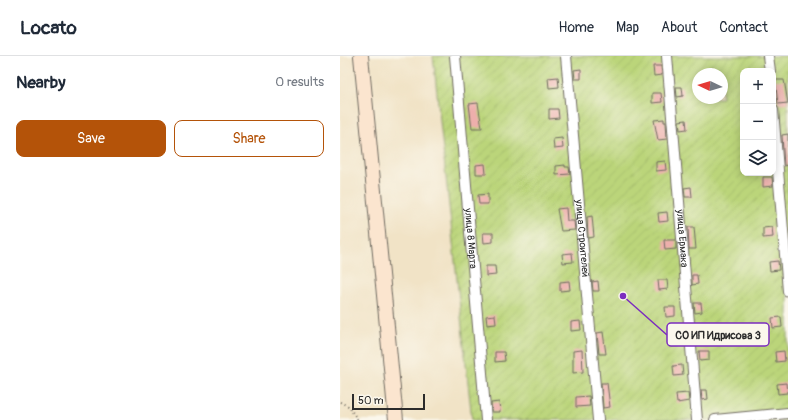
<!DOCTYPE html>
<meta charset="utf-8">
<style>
body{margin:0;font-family:Pangolin,sans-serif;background:#f6f6f7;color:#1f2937}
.controls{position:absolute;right:12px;top:12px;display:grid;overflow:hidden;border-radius:8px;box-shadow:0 2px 10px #0003}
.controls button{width:36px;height:36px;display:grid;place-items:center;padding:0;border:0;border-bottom:1px solid #e0e1e3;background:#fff;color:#1f2937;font:20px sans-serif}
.compass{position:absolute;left:352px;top:12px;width:36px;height:36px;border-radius:50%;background:#fff;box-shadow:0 2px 10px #0003;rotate:274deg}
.scale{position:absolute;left:12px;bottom:10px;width:73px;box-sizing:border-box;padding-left:4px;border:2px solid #2b2b2b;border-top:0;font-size:11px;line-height:14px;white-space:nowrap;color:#2b2b2b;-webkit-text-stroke:3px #fbf7ec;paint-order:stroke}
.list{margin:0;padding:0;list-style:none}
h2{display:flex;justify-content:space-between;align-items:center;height:52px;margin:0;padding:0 16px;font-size:17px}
h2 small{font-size:13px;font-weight:400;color:#747a83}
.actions{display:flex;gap:8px;padding:12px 16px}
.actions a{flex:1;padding:9px 0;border:1px solid #b45309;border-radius:8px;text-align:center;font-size:14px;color:#b45309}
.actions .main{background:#b45309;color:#fff}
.icon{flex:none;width:22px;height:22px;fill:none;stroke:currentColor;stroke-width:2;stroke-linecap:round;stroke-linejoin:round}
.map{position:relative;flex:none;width:448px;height:364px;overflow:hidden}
header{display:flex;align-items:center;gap:24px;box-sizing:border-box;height:56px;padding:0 20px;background:#fff;border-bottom:1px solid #e0e1e3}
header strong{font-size:19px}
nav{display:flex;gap:22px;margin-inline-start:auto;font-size:14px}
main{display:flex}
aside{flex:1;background:#fff}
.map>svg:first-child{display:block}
.garden{fill:url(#garden-furrows);stroke:#738052;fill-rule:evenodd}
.building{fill:#edafac}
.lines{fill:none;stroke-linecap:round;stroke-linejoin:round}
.street-casing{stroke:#706b61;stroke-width:12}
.secondary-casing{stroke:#706b61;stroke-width:16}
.path{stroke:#706b61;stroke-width:2;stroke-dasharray:1 3;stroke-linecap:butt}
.street{stroke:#fff;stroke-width:10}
.secondary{stroke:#fbe5cf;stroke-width:14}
.labels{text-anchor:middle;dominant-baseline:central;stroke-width:3.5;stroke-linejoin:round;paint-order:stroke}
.street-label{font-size:10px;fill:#2b2b2b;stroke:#fbf7ec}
.leader{fill:none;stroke:#7b2cbf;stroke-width:1.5}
.callout-dot{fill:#7b2cbf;stroke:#fbf7ec;stroke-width:1.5}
.callout{fill:#fbf7ec;stroke:#7b2cbf;stroke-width:1.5}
.callout-label{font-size:11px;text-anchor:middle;font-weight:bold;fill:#2b2b2b}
</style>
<header>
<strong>Locato</strong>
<nav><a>Home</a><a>Map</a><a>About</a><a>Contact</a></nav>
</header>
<main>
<aside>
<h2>Nearby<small>0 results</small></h2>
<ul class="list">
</ul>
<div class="actions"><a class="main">Save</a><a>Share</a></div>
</aside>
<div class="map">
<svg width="448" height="364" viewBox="0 0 448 364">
<defs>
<pattern id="garden-furrows" width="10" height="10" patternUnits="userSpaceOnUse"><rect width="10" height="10" fill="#bbd57a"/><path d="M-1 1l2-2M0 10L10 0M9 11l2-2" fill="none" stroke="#a1b76a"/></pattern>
</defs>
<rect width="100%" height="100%" fill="#fbf7ec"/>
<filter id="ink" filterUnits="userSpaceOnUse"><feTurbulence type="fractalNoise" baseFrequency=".025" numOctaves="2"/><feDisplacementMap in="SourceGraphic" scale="8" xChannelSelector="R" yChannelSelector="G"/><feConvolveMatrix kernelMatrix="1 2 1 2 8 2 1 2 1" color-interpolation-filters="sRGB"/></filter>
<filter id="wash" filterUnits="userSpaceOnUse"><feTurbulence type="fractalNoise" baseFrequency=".012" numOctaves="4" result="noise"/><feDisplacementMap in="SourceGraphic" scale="16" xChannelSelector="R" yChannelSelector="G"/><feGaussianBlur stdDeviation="0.9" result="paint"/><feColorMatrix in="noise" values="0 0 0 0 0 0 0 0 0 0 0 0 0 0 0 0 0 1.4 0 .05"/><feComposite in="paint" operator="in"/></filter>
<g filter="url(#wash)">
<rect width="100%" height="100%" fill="#f1e3c6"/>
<path class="garden" d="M 93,0 L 448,0 L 448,364 L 132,364 ZM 403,15 L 433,15 L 433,117 L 403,117 ZM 358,18 L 382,18 L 382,42 L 358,42 Z"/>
<g id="blocks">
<path class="building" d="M 313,10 L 321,10 L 322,19 L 314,20 Z
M 241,13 L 241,23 L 235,23 L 234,14 Z
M 218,21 L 219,31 L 209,32 L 208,22 Z
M 435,24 L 444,24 L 448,47 L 438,48 Z
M 336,31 L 342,31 L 343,40 L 337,41 Z
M 312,37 L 321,37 L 322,46 L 312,47 Z
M 138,47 L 142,72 L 132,72 L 129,48 Z
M 209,53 L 218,53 L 219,62 L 209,63 Z
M 324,63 L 324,66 L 326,66 L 327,83 L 318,84 L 314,64 Z
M 346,64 L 347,73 L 340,74 L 339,65 Z
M 448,78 L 448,109 L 444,110 L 442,79 Z
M 222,82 L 223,92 L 214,93 L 213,83 Z
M 325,105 L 326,114 L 316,115 L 316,106 Z
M 145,108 L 146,118 L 136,118 L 136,109 Z
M 225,109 L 225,111 L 229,111 L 230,118 L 216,119 L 216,110 Z
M 423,121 L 432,121 L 433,130 L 423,131 Z
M 351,131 L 352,141 L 345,141 L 344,132 Z
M 148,138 L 148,148 L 139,148 L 138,139 Z
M 226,152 L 227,165 L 234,165 L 235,174 L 221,175 L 217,153 Z
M 327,156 L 328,165 L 319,166 L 318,157 Z
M 252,160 L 254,181 L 248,182 L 247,161 Z
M 348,171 L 354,171 L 356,193 L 349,193 Z
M 432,171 L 433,181 L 423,182 L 423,172 Z
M 143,177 L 153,177 L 153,186 L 144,187 Z
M 324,184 L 336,184 L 336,193 L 325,194 Z
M 232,197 L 233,206 L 223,207 L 222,198 Z
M 438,205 L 439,214 L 430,215 L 429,206 Z
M 146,210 L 155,210 L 156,219 L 146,220 Z
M 352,219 L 357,219 L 358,228 L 352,229 Z
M 318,224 L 327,224 L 328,233 L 319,234 Z
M 229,225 L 230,234 L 220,235 L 220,226 Z
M 258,225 L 259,235 L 253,235 L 252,226 Z
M 354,247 L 361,247 L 362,256 L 355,257 Z
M 325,251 L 335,251 L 335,260 L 326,261 Z
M 155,259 L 156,268 L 147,269 L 146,260 Z
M 441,261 L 442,271 L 433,272 L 432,262 Z
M 240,265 L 241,274 L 231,275 L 231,266 Z
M 263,276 L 266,298 L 259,298 L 257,277 Z
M 338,280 L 339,290 L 329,291 L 329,281 Z
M 242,294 L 243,316 L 233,317 L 233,295 Z
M 359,295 L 369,295 L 369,304 L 360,305 Z
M 444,295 L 445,305 L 436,306 L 435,296 Z
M 155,296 L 164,296 L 165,305 L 155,306 Z
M 342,309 L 343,319 L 334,320 L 333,310 Z
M 261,327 L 267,327 L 270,351 L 263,352 Z
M 446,327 L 447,337 L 438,338 L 437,328 Z
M 361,334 L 367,334 L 368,343 L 362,344 Z
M 348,337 L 349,345 L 337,347 L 336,338 Z
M 249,340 L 250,350 L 236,351 L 236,341 Z
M 159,346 L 160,356 L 152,356 L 151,347 Z"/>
</g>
</g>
<g filter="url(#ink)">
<use href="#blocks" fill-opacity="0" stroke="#706b61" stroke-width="1"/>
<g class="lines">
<g class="street-casing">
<g id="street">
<path id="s1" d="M 115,0 L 146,364"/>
<path id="s2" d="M 226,0 L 258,364"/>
<path id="s3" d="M 327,0 L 357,364"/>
<path d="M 428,0 L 430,15"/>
<path d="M 433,54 L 448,235"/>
<path d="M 375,364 L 448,357"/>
</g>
</g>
<g class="secondary-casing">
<path id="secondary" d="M 21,0 L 56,364"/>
</g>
<path class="path" d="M 0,346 L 8,350 L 18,364"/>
<use href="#street" class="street"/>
<use href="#secondary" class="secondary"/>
</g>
</g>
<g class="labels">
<g class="street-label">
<text stroke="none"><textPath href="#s1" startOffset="183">улица 8 Марта</textPath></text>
<text stroke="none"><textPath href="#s2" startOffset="183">улица Строителей</textPath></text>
<text stroke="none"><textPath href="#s3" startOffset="183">улица Ермака</textPath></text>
</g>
</g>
<path class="leader" d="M283 240L327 279"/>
<circle class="callout-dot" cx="283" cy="240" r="4"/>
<rect class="callout" x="327" y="267" width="102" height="23" rx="4"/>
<g class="callout-label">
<text x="378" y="283">СО ИП Идрисова 3</text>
</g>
</svg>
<div class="controls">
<button>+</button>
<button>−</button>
<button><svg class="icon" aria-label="layers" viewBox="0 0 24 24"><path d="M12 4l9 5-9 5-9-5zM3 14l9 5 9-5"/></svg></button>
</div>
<svg class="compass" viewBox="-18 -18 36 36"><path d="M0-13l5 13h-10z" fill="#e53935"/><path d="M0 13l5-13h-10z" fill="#747a83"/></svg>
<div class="scale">50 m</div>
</div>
</main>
